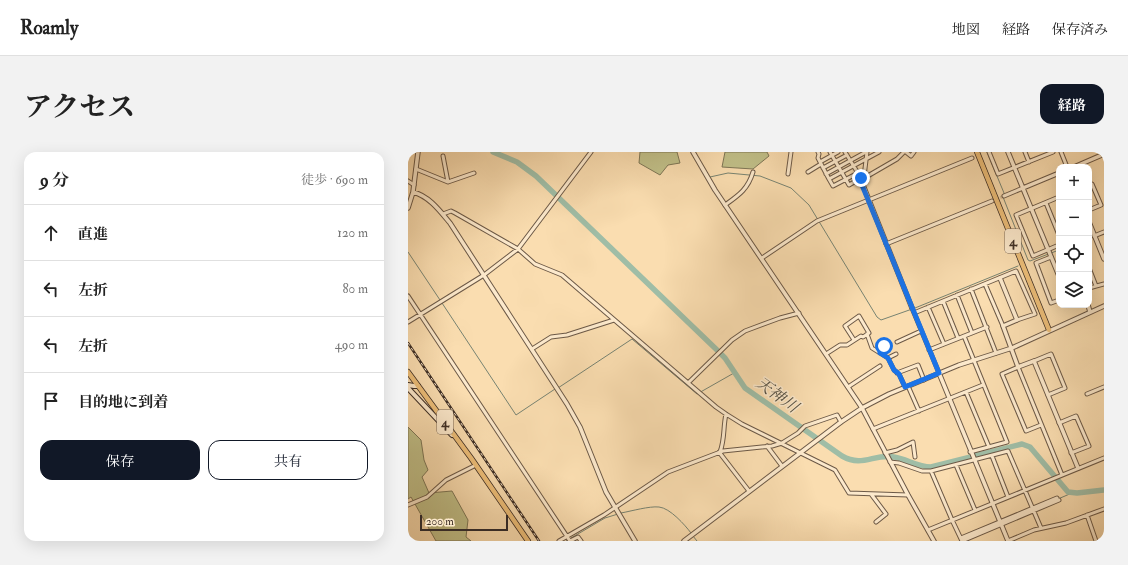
<!DOCTYPE html>
<html lang="ja">
<meta charset="utf-8">
<style>
body{margin:0;font-family:"IM FELL Double Pica","Noto Serif JP",serif;background:#f2f2f2;color:#222}
.controls{position:absolute;right:12px;top:12px;display:grid;overflow:hidden;border-radius:8px;box-shadow:0 4px 16px #0002}
.controls button{width:36px;height:36px;display:grid;place-items:center;padding:0;border:0;border-bottom:1px solid #e0e0e0;background:#fff;color:#222;font:20px sans-serif}
.scale{position:absolute;left:12px;bottom:10px;width:88px;box-sizing:border-box;padding-left:4px;border:2px solid #3c2d24;border-top:0;font-size:11px;line-height:14px;white-space:nowrap;color:#3c2d24;-webkit-text-stroke:3px #fce9cc;paint-order:stroke}
.stop{position:absolute;width:12px;height:12px;margin:-9px;border:3px solid #1a73e8;border-radius:50%;background:#fff}
.stop.end{background:#1a73e8;border-color:#fff;box-shadow:0 1px 4px #0008}
.list{margin:0;padding:0;list-style:none}
h2{display:flex;justify-content:space-between;align-items:center;height:52px;margin:0;padding:0 16px;font-size:17px}
h2 small{font-size:13px;font-weight:400;color:#767676}
.list li{display:grid;grid-template-columns:26px 1fr auto;gap:12px;align-items:center;box-sizing:border-box;height:56px;padding:0 16px;border-top:1px solid #e0e0e0}
.list b{display:block;font-size:15px;white-space:nowrap}
.list em{font-size:13px;font-style:normal;color:#767676}
.actions{display:flex;gap:8px;padding:12px 16px}
.actions a{flex:1;padding:9px 0;border:1px solid #111827;border-radius:12px;text-align:center;font-size:14px;color:#111827}
.actions .main{background:#111827;color:#fff}
.icon{flex:none;width:22px;height:22px;fill:none;stroke:currentColor;stroke-width:2;stroke-linecap:round;stroke-linejoin:round}
.map{position:relative;flex:none;width:696px;height:389px;overflow:hidden;border-radius:12px}
header{display:flex;align-items:center;gap:24px;box-sizing:border-box;height:56px;padding:0 20px;background:#fff;border-bottom:1px solid #e0e0e0}
header strong{font-size:19px}
nav{display:flex;gap:22px;margin-inline-start:auto;font-size:14px}
.intro{display:flex;align-items:center;justify-content:space-between;box-sizing:border-box;height:96px;padding:0 24px}
h1{margin:0;font-size:28px}
.button{padding:10px 18px;border-radius:12px;background:#111827;color:#fff;font-size:14px;font-weight:700}
main{display:flex;gap:24px;padding:0 24px}
aside{flex:1;background:#fff;border-radius:12px;box-shadow:0 4px 16px #0002}
.map>svg:first-child{display:block}
.green{fill:#c1c089;stroke:#7e7656}
.lines{fill:none;stroke-linecap:round;stroke-linejoin:round}
.stream{stroke:#778372;stroke-width:1}
.river{stroke:#9fbda6;stroke-width:5.5}
.minor-tunnel{stroke:#d4ba94;stroke-width:3;stroke-dasharray:3 1.5;stroke-linecap:butt}
.minor-casing{stroke:#6c5947;stroke-width:5}
.tertiary-casing{stroke:#6c5947;stroke-width:5.5}
.secondary-casing{stroke:#3c2d24;stroke-width:6}
.trunk-casing{stroke:#3c2d24;stroke-width:6}
.minor{stroke:#fce9cc;stroke-width:3}
.tertiary{stroke:#fce9cc;stroke-width:3.5}
.secondary{stroke:#fce9cc;stroke-width:4}
.trunk{stroke:#edbe78;stroke-width:4.5}
.rail-casing{stroke:#3c2d24;stroke-width:2.5}
.rail{stroke:#fce9cc;stroke-width:1;stroke-dasharray:3;stroke-linecap:butt}
.route{stroke:#1a73e8;stroke-width:5}
.labels{text-anchor:middle;dominant-baseline:central;stroke-width:3;stroke-linejoin:round;paint-order:stroke}
.shield{fill:#fce9cc;stroke:#766556;stroke-width:1}
.shield-label{font-size:14px;font-weight:bold;fill:#3c2d24}
.water-label{font-size:16px;font-style:italic;fill:#555144;stroke:#fce9cc}
</style>
<header>
<strong>Roamly</strong>
<nav><a>地図</a><a>経路</a><a>保存済み</a></nav>
</header>
<div class="intro"><h1>アクセス</h1><a class="button">経路</a></div>
<main>
<aside>
<h2>9 分<small>徒歩 · 690 m</small></h2>
<ul class="list">
<li><svg class="icon" aria-label="ahead" viewBox="0 0 24 24"><path d="M12 20V5M6 11l6-6 6 6"/></svg><div><b>直進</b></div><em>120 m</em></li>
<li><svg class="icon" aria-label="left" viewBox="0 0 24 24"><path d="M17 20v-9H6M10 6l-5 5 5 5"/></svg><div><b>左折</b></div><em>80 m</em></li>
<li><svg class="icon" aria-label="left" viewBox="0 0 24 24"><path d="M17 20v-9H6M10 6l-5 5 5 5"/></svg><div><b>左折</b></div><em>490 m</em></li>
<li><svg class="icon" aria-label="arrive" viewBox="0 0 24 24"><path d="M6 21V4h12l-3 4 3 4H6"/></svg><div><b>目的地に到着</b></div></li>
</ul>
<div class="actions"><a class="main">保存</a><a>共有</a></div>
</aside>
<div class="map">
<svg width="696" height="389" viewBox="0 0 696 389">
<rect width="100%" height="100%" fill="#faddb0"/>
<filter id="stains"><feTurbulence type="fractalNoise" baseFrequency=".005" numOctaves="4"/><feColorMatrix values="0 0 0 0 .2 0 0 0 0 .09 0 0 0 0 .02 0 0 0 .5 -.17"/></filter>
<radialGradient id="worn" r=".72"><stop offset=".6" stop-color="#630" stop-opacity="0"/><stop offset="1" stop-color="#630" stop-opacity=".3"/></radialGradient>
<path class="green" d="M 232,0 L 269,0 L 272,11 L 260,13 L 252,23 L 231,11 Z
M 317,0 L 359,0 L 361,4 L 345,17 L 314,15 Z
M 0,275 L 13,288 L 16,308 L 20,318 L 14,325 L 21,341 L 44,339 L 60,368 L 58,385 L 63,389 L 28,389 L 3,345 L 0,347 Z"/>
<g class="lines">
<path class="stream" d="M 579,0 L 596,41 L 595,45 L 620,108 L 622,109 L 651,98
M 302,25 L 320,21 L 352,24 L 383,36 L 401,53 L 469,165 L 473,168 L 507,156 L 610,114
M 695,82 L 696,83
M 681,86 L 683,85
M 0,100 L 32,148
M 34,151 L 108,263 L 147,237
M 150,236 L 224,187 L 289,242 L 326,221
M 650,347 L 664,341
M 213,361 C 224,359 241,354 251,355 C 262,356 277,373 283,381
M 285,384 L 289,389
M 158,389 L 197,366 L 210,362"/>
<path class="river" d="M 85,0 L 109,10 L 128,24 L 309,198 L 317,206 L 337,236 L 434,304 C 455,316 466,301 486,305 C 499,307 509,315 523,315 L 614,292 L 622,295 L 660,340 L 669,341 L 696,338"/>
<path class="minor-tunnel" d="M 584,49 L 596,44"/>
<g class="minor-casing">
<path id="minor" d="M 410,0 L 411,2 L 410,6 L 421,27 L 471,0
M 422,0 L 441,33 L 453,26
M 437,0 L 453,26 L 458,25 L 489,7 L 496,0
M 498,0 L 503,4 L 506,0
M 581,0 L 590,22 L 645,0
M 617,0 L 621,10
M 653,0 L 659,15
M 35,4 L 40,30
M 412,10 L 430,0
M 415,16 L 439,3
M 8,17 L 40,30 L 66,21
M 400,20 L 413,12
M 380,22 L 383,0
M 418,22 L 458,0
M 421,27 L 425,34 L 450,21
M 0,29 L 6,33
M 455,33 L 459,0
M 681,33 L 684,32 L 693,53 L 681,58
M 596,44 L 615,36
M 651,45 L 608,63 L 625,104 L 651,93
M 638,51 L 651,83
M 317,53 C 331,43 340,37 345,20
M 35,62 L 43,59 L 47,61 L 110,97 L 127,112 L 154,123 L 308,255 L 318,262 L 334,272 L 427,318 L 441,341 L 500,343
M 686,84 L 696,80
M 478,92 L 584,49
M 643,105 L 628,111 L 643,151 L 651,148
M 354,106 L 409,69 L 564,6
M 681,116 L 688,134
M 577,132 L 595,174
M 681,136 L 696,132
M 563,137 L 588,201
M 549,143 L 564,181
M 0,144 L 162,389
M 535,149 L 550,186
M 520,155 L 536,192
M 504,156 L 531,221
M 506,161 L 608,119 L 627,162 L 609,168
M 0,170 L 76,123 L 110,97 L 183,0
M 459,182 L 464,196 L 480,206 L 486,218 L 491,222 L 497,235
M 556,184 L 599,290 L 562,300
M 489,190 L 513,179
M 124,197 L 143,185 L 159,183 L 206,168
M 521,198 L 579,175
M 472,201 L 476,194
M 418,202 L 432,193 L 439,193 L 453,184 L 455,185 L 461,181 L 451,164 L 437,174 L 446,188
M 480,206 L 488,202
M 626,209 L 643,202 L 657,236 L 640,243
M 489,221 L 510,213 L 516,228
M 280,231 L 324,188 L 337,179 L 372,166 L 391,161
M 500,234 L 511,259
M 440,235 L 472,214
M 558,240 L 581,295
M 679,242 L 696,235
M 651,271 L 668,264 L 681,294 L 663,301
M 633,273 L 618,279 L 594,222 L 610,215 L 654,323
M 465,277 L 575,233
M 359,294 L 374,314
M 311,300 L 341,339
M 312,300 C 317,287 315,275 318,262
M 477,301 L 489,298 L 505,290 L 507,305
M 584,304 L 600,345
M 482,310 L 491,311 L 514,319 L 523,319 L 600,299 L 633,376
M 548,313 L 567,358
M 523,319 L 544,368 L 554,389 L 651,348
M 463,342 L 478,362 L 468,370
M 0,353 L 19,345 L 38,328 L 68,313
M 679,363 L 688,389
M 520,378 L 696,306
M 0,385 L 2,389
M 553,386 L 649,346
M 151,389 L 196,363 L 260,320 L 315,299 L 364,294 L 374,291 L 390,281 L 397,274 L 429,263 L 433,270
M 162,389 L 170,385 L 173,389
M 600,389 L 626,378 L 658,371 L 696,357"/>
</g>
<g class="tertiary-casing">
<path id="tertiary" d="M 285,0 L 307,38 L 454,256 L 500,343 L 526,389
M 600,0 L 651,124
M 666,15 L 696,2
M 455,33 L 504,156
M 615,36 L 651,21
M 5,40 C 21,44 32,59 42,71 L 159,252 L 172,275 L 198,340 L 227,389
M 0,56 L 5,40 L 10,0
M 681,70 L 696,107
M 592,126 L 609,168 L 595,174 L 610,215 L 626,209 L 670,316
M 680,153 L 682,160
M 531,221 L 600,389
M 276,389 L 433,270 L 454,256 L 481,242 L 551,213 L 604,196 L 696,154"/>
</g>
<g class="secondary-casing">
<path id="secondary" d="M 0,233 L 6,234 L 10,234
M 0,236 L 44,283"/>
</g>
<g class="trunk-casing">
<path id="trunk" d="M 569,0 L 641,178
M 696,0 L 696,1
M 0,220 L 63,306 L 120,389"/>
</g>
<use href="#minor" class="minor"/>
<use href="#tertiary" class="tertiary"/>
<use href="#secondary" class="secondary"/>
<use href="#trunk" class="trunk"/>
<g class="rail-casing">
<path id="rail" d="M 0,191 L 131,389"/>
</g>
<use href="#rail" class="rail"/>
</g>
<g class="lines">
<path class="route" d="M 453,26 L 455,26 L 454,33 L 531,221 L 497,235 L 491,222 L 486,218 L 480,206 L 472,201 L 476,194"/>
</g>
<g class="labels">
<g class="shield">
<rect x="597" y="77" width="16" height="24" rx="3"/>
<rect x="29" y="258" width="16" height="24" rx="3"/>
</g>
<g class="shield-label">
<text x="605" y="89">4</text>
<text x="37" y="270">4</text>
</g>
<g class="water-label">
<text transform="translate(369 243) rotate(36)">天神川</text>
</g>
</g>
<rect width="100%" height="100%" filter="url(#stains)"/>
<rect width="100%" height="100%" fill="url(#worn)"/>
</svg>
<div class="controls">
<button>+</button>
<button>−</button>
<button><svg class="icon" aria-label="locate" viewBox="0 0 24 24"><circle cx="12" cy="12" r="6"/><path d="M12 2v4M12 18v4M2 12h4M18 12h4"/></svg></button>
<button><svg class="icon" aria-label="layers" viewBox="0 0 24 24"><path d="M12 4l9 5-9 5-9-5zM3 14l9 5 9-5"/></svg></button>
</div>
<div class="scale">200 m</div>
<div class="stop" style="left:476px;top:194px"></div>
<div class="stop end" style="left:453px;top:26px"></div>
</div>
</main>
